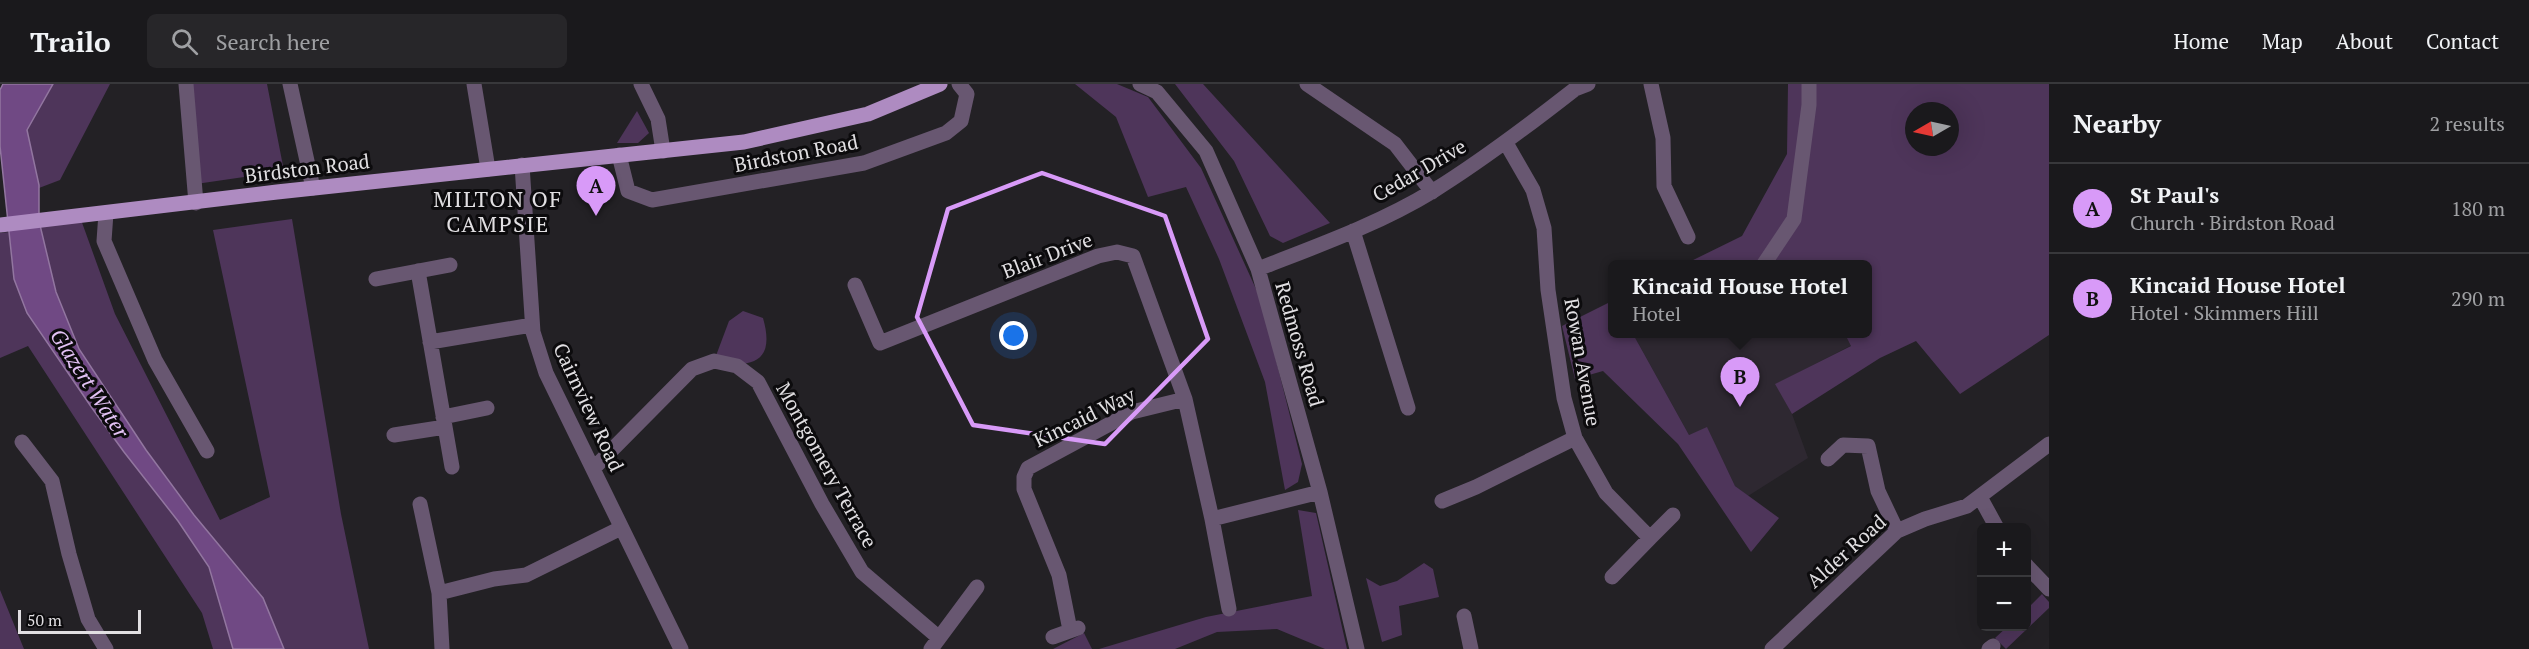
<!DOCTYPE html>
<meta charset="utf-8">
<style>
body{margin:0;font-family:"PT Serif",serif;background:#272629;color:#f1f3f6}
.controls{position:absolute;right:18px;bottom:18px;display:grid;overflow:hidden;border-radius:9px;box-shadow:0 6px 24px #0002}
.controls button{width:54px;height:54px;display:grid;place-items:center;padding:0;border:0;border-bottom:2px solid #38383b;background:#1a191c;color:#f1f3f6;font:30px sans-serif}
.compass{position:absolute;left:1905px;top:18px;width:54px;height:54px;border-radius:50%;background:#1a191c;box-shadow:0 6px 24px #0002;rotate:261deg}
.scale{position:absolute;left:18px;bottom:15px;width:123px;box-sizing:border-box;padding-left:6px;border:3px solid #e1dfe2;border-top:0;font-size:16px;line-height:21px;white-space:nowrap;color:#e1dfe2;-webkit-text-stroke:4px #0c0b0d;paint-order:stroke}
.you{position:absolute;left:1014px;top:252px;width:21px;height:21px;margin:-15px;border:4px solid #fff;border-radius:50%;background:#1a73e8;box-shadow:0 0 0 9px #1a73e833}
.badge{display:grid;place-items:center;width:39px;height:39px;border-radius:50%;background:#d89af8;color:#111;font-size:20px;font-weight:700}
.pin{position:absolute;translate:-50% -50px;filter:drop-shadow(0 2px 3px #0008)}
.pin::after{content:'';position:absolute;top:32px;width:21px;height:18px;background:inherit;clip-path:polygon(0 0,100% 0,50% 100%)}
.popup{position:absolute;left:1608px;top:176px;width:264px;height:78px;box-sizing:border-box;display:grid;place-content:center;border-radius:9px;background:#1a191c;filter:drop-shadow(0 2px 4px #0005);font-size:20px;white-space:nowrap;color:#9fa0a3}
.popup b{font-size:22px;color:#f1f3f6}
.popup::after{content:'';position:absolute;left:50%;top:100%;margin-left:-12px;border:12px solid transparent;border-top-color:#1a191c}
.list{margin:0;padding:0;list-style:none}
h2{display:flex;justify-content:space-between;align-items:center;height:78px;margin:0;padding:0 24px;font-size:26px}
h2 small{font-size:20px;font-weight:400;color:#9fa0a3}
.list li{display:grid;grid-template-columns:39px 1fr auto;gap:18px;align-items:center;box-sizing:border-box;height:90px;padding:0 24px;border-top:2px solid #38383b}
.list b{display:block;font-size:22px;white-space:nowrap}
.list p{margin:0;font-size:20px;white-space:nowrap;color:#9fa0a3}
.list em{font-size:20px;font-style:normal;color:#9fa0a3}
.icon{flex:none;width:33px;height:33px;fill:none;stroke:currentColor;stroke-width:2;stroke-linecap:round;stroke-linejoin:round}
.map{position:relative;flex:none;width:2049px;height:565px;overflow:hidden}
header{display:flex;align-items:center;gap:36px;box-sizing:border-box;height:84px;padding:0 30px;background:#1a191c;border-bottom:2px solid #38383b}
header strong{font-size:28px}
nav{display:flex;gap:33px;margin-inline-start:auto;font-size:21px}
.search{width:420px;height:54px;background:#272629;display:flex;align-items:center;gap:15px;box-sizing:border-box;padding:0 21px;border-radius:9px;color:#9fa0a3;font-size:22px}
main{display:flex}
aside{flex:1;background:#1a191c}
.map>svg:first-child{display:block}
.built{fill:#2e2831}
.green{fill:#4e355a;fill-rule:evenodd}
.water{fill:#704984;stroke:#9276a0;stroke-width:1.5}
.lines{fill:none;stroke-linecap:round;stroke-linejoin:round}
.minor{stroke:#685771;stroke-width:15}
.major{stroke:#ae8bc1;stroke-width:15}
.marked{fill:none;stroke:#d89af8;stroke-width:4.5;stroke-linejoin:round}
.labels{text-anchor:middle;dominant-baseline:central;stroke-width:6;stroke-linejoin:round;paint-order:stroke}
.street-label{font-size:20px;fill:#e1dfe2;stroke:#0c0b0d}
.water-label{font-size:21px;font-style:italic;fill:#e3c2f5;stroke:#0c0b0d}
.quarter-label{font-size:22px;letter-spacing:1.5px;fill:#e1dfe2;stroke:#0c0b0d}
</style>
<header>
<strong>Trailo</strong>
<div class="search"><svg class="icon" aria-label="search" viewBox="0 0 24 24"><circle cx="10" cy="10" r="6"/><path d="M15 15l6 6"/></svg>Search here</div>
<nav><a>Home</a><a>Map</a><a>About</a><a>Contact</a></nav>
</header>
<main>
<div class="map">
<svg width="2049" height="565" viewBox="0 0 2049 565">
<rect width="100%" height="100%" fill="#232125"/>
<path class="built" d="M 1633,250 L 1845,250 L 1852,261 L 1776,300 L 1792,330 L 1808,374 L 1748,412 L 1735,402 L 1707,344 L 1689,351 Z"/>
<path class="green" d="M 53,0 L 110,0 L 60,96 L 39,104 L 27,46 Z
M 190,0 L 267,0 L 284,87 L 196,100 Z
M 1075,0 L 1117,0 L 1148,13 L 1201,84 L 1261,216 L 1302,380 L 1298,398 L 1285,406 L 1265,298 L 1219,175 L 1186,103 L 1148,113 L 1116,33 Z
M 1175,0 L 1203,0 L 1330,139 L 1283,159 L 1270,152 L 1234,77 Z
M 1788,0 L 2049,0 L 2049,251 L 1960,310 L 1916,257 L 1880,274 L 1792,330 L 1775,300 L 1851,262 L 1845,250 L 1868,250 L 1868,180 L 1685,180 L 1742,152 L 1787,70 ZM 1914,27 L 1950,27 L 1950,63 L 1914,63 Z
M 637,27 L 649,49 L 638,59 L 617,59 Z
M 80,133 L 115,230 L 220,436 L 270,413 L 213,146 L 292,135 L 341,430 L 369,565 L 284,565 L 263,514 L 194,431 L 146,366 L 79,265 L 56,208 L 39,137 Z
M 9,148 L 14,195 L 92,324 L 124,368 L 178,437 L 209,483 L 233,565 L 213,565 L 202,529 L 28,262 L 0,274 L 0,149 Z
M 1612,217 L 1612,250 L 1633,250 L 1689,351 L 1707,343 L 1735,402 L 1779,434 L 1751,468 L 1678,360 L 1603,287 L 1575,295 L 1562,242 Z
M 743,227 L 763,234 C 776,279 751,285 714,277 L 729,237 Z
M 1298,426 L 1316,429 L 1347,565 L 1325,565 L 1277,545 L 1217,548 L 1175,565 L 1099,565 L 1206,533 L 1312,512 Z
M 1424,479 L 1433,485 L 1439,513 L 1399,522 L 1402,551 L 1382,558 L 1366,494 L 1380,502 L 1397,497 Z
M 0,506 L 24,565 L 0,565 Z
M 2042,510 L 2049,518 L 2049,524 L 2006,565 L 1995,554 L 2007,543 L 2026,542 L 2027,525 Z
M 1084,549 L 1092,565 L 1053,565 Z"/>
<path class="water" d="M 3,0 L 53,0 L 27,46 L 39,101 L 39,137 L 56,208 L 79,265 L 146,366 L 194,431 L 263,514 L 284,565 L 233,565 L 209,483 L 178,437 L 124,368 L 92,324 L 27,229 L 14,195 L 0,62 L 0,6 Z"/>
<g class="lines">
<path class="minor" d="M 186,0 L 196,119
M 290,0 L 313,104
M 474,0 L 488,85
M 641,0 L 658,35 L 663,67
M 1140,0 L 1157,8 L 1206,67 L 1258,185 L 1320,408 L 1357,565
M 1307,0 L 1395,60 L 1432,108
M 1651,0 L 1663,54 L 1664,102 L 1688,153
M 1506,59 L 1533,106 L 1544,144 L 1548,206 L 1564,314 L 1575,354 L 1606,409 L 1650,454 L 1673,431
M 619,71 L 628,107 L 652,116 L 864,79 L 946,49 L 961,37 L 967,10 L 959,0
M 522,81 L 533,248 L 546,289 L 681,565
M 106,129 L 104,157 L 155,276 L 207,367
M 1353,147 L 1408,324
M 1764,180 L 1794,135 L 1809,21 L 1809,0
M 1258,185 C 1317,162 1379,140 1433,107 C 1483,76 1529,41 1575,5 L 1588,0
M 418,187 L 452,383
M 376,195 L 450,181
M 855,201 L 880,259 L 1098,172 L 1117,168 L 1133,172 L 1185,315 L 1212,435
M 430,258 L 532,241
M 443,333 L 487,324
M 394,351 L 445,343
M 22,358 L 52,397 L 69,470 L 88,535 L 106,565
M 1828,375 L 1843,361 L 1868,362 L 1878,407 L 1897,447
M 593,385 L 692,285 L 714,277 L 737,282 L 758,298 L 822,420 L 862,488 L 938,553
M 1980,413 L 1997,444
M 1442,417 L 1476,403 L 1575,354
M 420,420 L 439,509 L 442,565
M 2026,481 L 2049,505
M 1612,493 L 1650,454
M 439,509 L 494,495 L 526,491 L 621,444
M 1229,525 L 1212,435 L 1320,408
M 1464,532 L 1471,565
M 1070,546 L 1059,491 L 1024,405 L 1024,393 L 1028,384 L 1132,328 L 1185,315
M 1053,553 L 1078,544
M 931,565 L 977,503
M 1772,565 L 1897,447 L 1925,435 L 1967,422 L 2049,360
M 1989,565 L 1993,562"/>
<path class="major" d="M 0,141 L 277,108 L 744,58 L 868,30 L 940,0"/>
</g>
<path class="marked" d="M 1042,89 L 1165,132 L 1208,255 L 1105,360 L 973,341 L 917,233 L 948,125 Z"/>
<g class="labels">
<g class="street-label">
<text transform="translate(796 69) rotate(-11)">Birdston Road</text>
<text transform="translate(307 84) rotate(-7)">Birdston Road</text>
<text transform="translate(1419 86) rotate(-30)">Cedar Drive</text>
<text transform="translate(1047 171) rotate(-21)">Blair Drive</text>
<text transform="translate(1300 260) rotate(74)">Redmoss Road</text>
<text transform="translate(1583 278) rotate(80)">Rowan Avenue</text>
<text transform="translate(589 323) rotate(65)">Cairnview Road</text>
<text transform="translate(1084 333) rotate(-26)">Kincaid Way</text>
<text transform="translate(827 381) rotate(61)">Montgomery Terrace</text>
<text transform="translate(1846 467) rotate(-42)">Alder Road</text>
</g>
<g class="water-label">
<text transform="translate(90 299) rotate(57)">Glazert Water</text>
</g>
<g class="quarter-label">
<text x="498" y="114">MILTON OF<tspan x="498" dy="25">CAMPSIE</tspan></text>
</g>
</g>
</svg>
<div class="controls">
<button>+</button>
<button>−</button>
</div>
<svg class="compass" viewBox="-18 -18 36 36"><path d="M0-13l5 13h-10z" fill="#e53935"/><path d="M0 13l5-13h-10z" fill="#9fa0a3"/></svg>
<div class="scale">50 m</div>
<div class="you"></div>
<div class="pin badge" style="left:596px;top:132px">A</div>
<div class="pin badge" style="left:1740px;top:323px">B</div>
<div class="popup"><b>Kincaid House Hotel</b>Hotel</div>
</div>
<aside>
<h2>Nearby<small>2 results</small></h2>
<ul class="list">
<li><span class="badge">A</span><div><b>St Paul's</b><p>Church · Birdston Road</p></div><em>180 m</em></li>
<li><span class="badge">B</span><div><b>Kincaid House Hotel</b><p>Hotel · Skimmers Hill</p></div><em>290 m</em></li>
</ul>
</aside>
</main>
